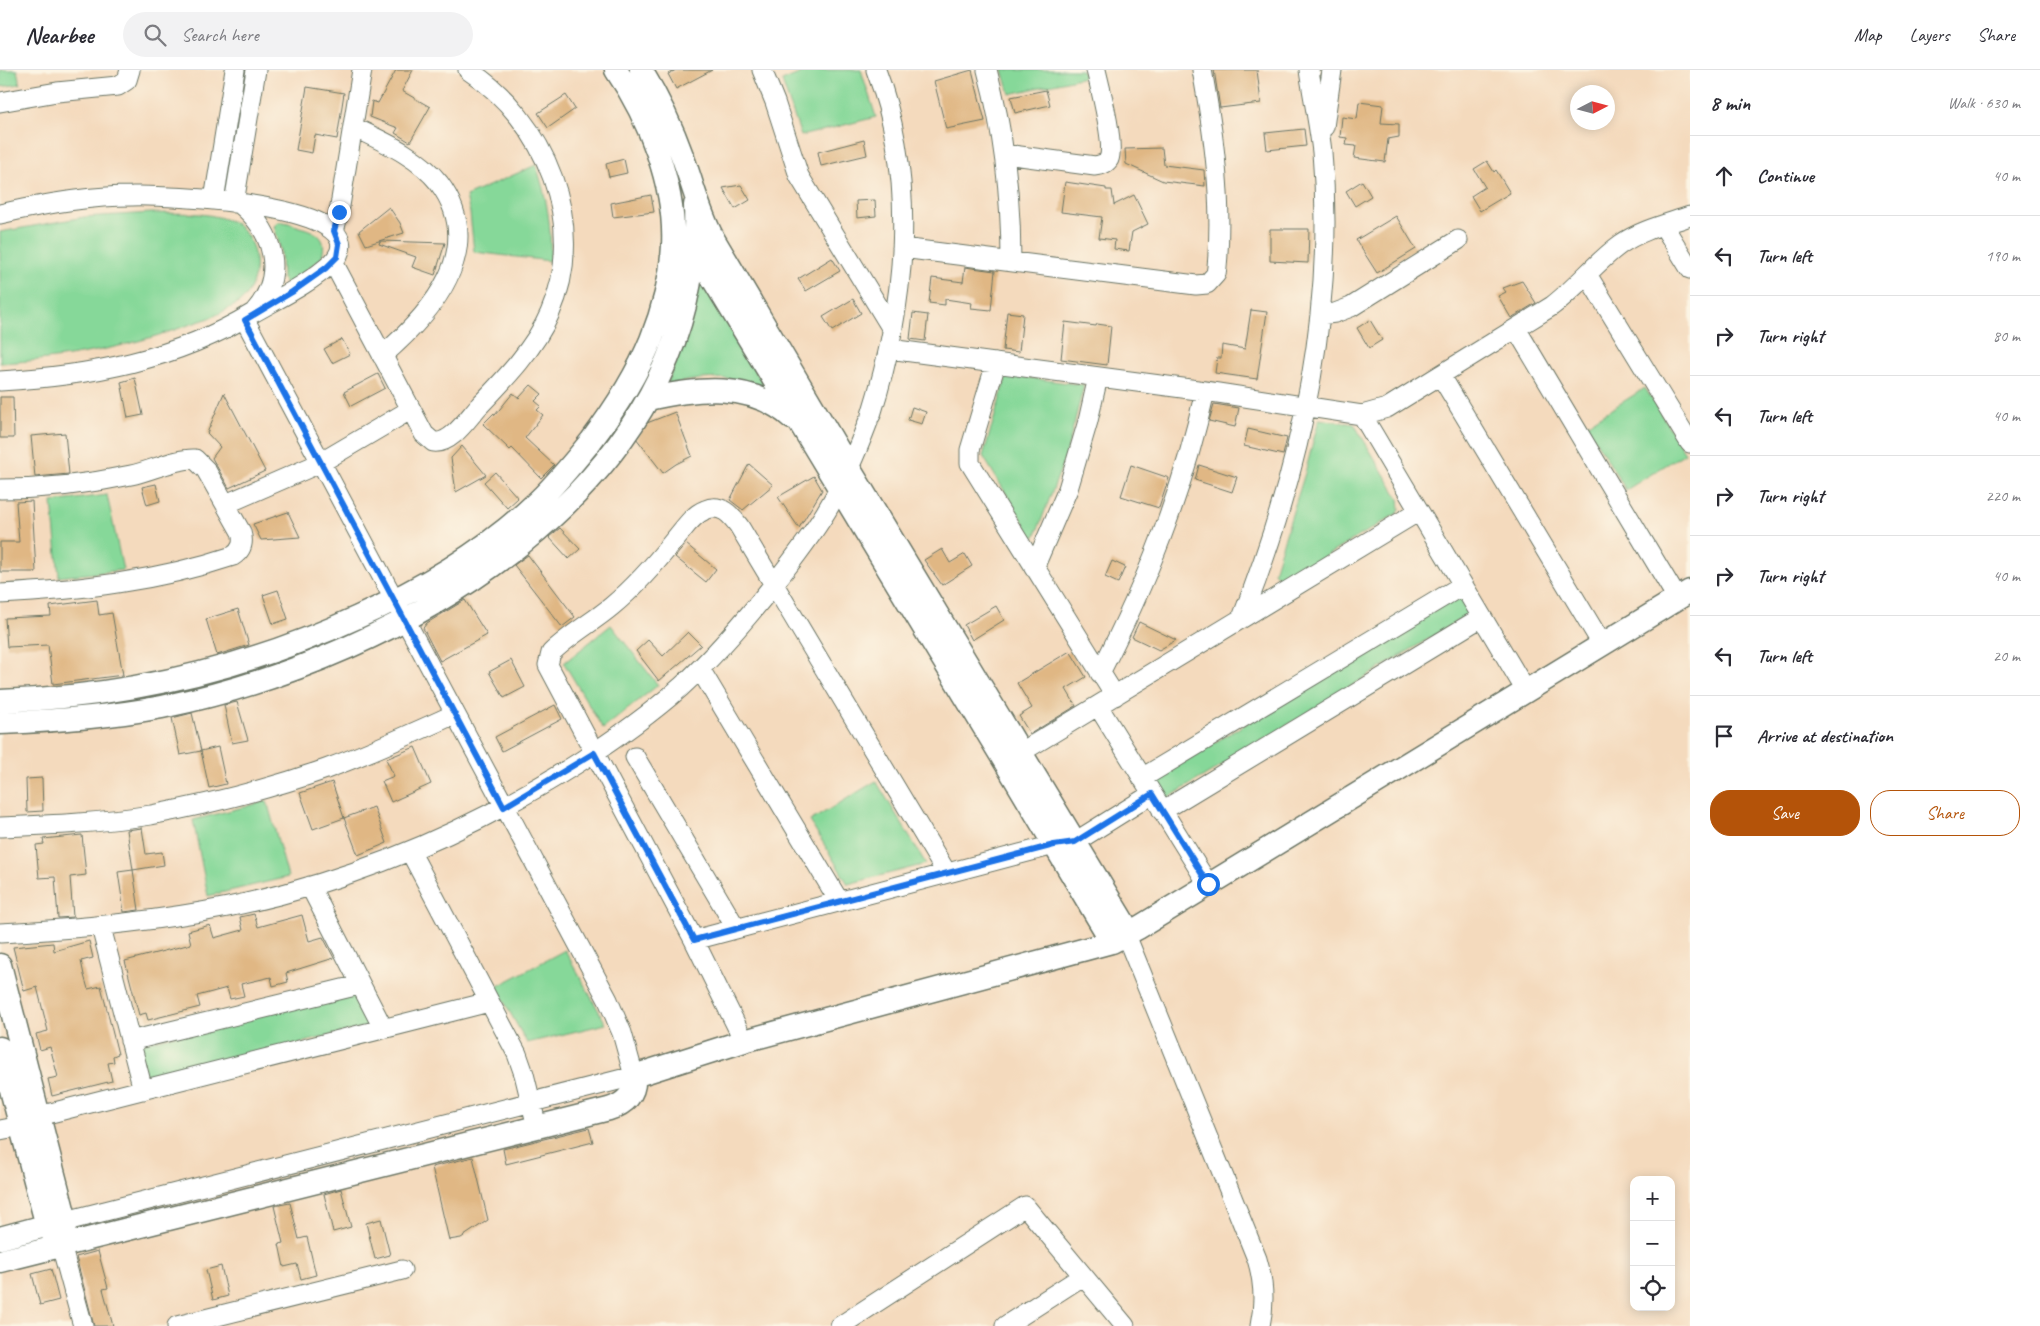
<!DOCTYPE html>
<meta charset="utf-8">
<style>
body{margin:0;font-family:Caveat,sans-serif;background:#f2f2f3;color:#2b2b33}
.controls{position:absolute;right:15px;bottom:15px;display:grid;overflow:hidden;border-radius:10px;box-shadow:0 2px 12px #0003}
.controls button{width:45px;height:45px;display:grid;place-items:center;padding:0;border:0;border-bottom:1px solid #e1e1e2;background:#fff;color:#2b2b33;font:25px sans-serif}
.compass{position:absolute;left:1570px;top:15px;width:45px;height:45px;border-radius:50%;background:#fff;box-shadow:0 2px 12px #0003;rotate:84deg}
.stop{position:absolute;width:15px;height:15px;margin:-11px;border:4px solid #1a73e8;border-radius:50%;background:#fff}
.stop.end{background:#1a73e8;border-color:#fff;box-shadow:0 1px 5px #0008}
.list{margin:0;padding:0;list-style:none}
h2{display:flex;justify-content:space-between;align-items:center;height:65px;margin:0;padding:0 20px;font-size:21px}
h2 small{font-size:16px;font-weight:400;color:#7c7c81}
.list li{display:grid;grid-template-columns:32px 1fr auto;gap:15px;align-items:center;box-sizing:border-box;height:80px;padding:0 20px;border-top:1px solid #e1e1e2}
.list b{display:block;font-size:19px;white-space:nowrap}
.list em{font-size:16px;font-style:normal;color:#7c7c81}
.actions{display:flex;gap:10px;padding:15px 20px}
.actions a{flex:1;padding:11px 0;border:1px solid #b45309;border-radius:20px;text-align:center;font-size:18px;color:#b45309}
.actions .main{background:#b45309;color:#fff}
.icon{flex:none;width:28px;height:28px;fill:none;stroke:currentColor;stroke-width:2;stroke-linecap:round;stroke-linejoin:round}
.map{position:relative;flex:none;width:1690px;height:1256px;overflow:hidden}
header{display:flex;align-items:center;gap:30px;box-sizing:border-box;height:70px;padding:0 25px;background:#fff;border-bottom:1px solid #e1e1e2}
header strong{font-size:24px}
nav{display:flex;gap:28px;margin-inline-start:auto;font-size:18px}
.search{width:350px;height:45px;background:#f2f2f3;display:flex;align-items:center;gap:12px;box-sizing:border-box;padding:0 18px;border-radius:28px;color:#7c7c81;font-size:19px}
main{display:flex}
aside{flex:1;background:#fff}
.map>svg:first-child{display:block}
.green{fill:#86d899;stroke:#528a66}
.building{fill:#e0b784}
.lines{fill:none;stroke-linecap:round;stroke-linejoin:round}
.minor-casing{stroke:#6a7464;stroke-width:21}
.tertiary-casing{stroke:#6a7464;stroke-width:25}
.minor{stroke:#fff;stroke-width:19}
.tertiary{stroke:#fff;stroke-width:22}
.route{stroke:#1a73e8;stroke-width:6}
</style>
<header>
<strong>Nearbee</strong>
<div class="search"><svg class="icon" aria-label="search" viewBox="0 0 24 24"><circle cx="10" cy="10" r="6"/><path d="M15 15l6 6"/></svg>Search here</div>
<nav><a>Map</a><a>Layers</a><a>Share</a></nav>
</header>
<main>
<div class="map">
<svg width="1690" height="1256" viewBox="0 0 1690 1256">
<rect width="100%" height="100%" fill="#fcf5e5"/>
<filter id="ink" filterUnits="userSpaceOnUse"><feTurbulence type="fractalNoise" baseFrequency=".02" numOctaves="2"/><feDisplacementMap in="SourceGraphic" scale="10" xChannelSelector="R" yChannelSelector="G"/><feConvolveMatrix kernelMatrix="1 2 1 2 8 2 1 2 1" color-interpolation-filters="sRGB"/></filter>
<filter id="wash" filterUnits="userSpaceOnUse"><feTurbulence type="fractalNoise" baseFrequency=".0096" numOctaves="4" result="noise"/><feDisplacementMap in="SourceGraphic" scale="20" xChannelSelector="R" yChannelSelector="G"/><feGaussianBlur stdDeviation="1.12" result="paint"/><feColorMatrix in="noise" values="0 0 0 0 0 0 0 0 0 0 0 0 0 0 0 0 0 1.4 0 .05"/><feComposite in="paint" operator="in"/></filter>
<g filter="url(#wash)">
<rect width="100%" height="100%" fill="#f4dabd"/>
<path class="green" d="M 0,0 L 17,0 L 20,14 L 0,17 Z
M 808,0 L 861,0 L 876,47 L 801,66 L 782,11 Z
M 1003,0 L 1082,0 L 1084,7 L 1010,24 Z
M 536,95 C 547,128 552,157 550,191 L 474,182 L 470,143 L 466,126 Z
M 152,143 C 176,144 205,141 228,150 C 257,161 264,205 244,228 C 239,234 229,238 222,242 C 210,249 196,252 183,257 C 124,278 62,290 0,293 L 0,162 L 84,147 Z
M 278,152 C 285,151 291,154 297,156 C 314,161 330,166 321,188 L 293,212 L 286,213 L 282,209 L 281,181 L 274,156 Z
M 698,205 L 766,318 C 731,305 702,306 666,316 C 682,280 692,244 698,205 Z
M 1007,305 L 1084,315 L 1066,385 L 1035,467 L 1032,466 L 983,386 Z
M 1645,318 L 1685,383 L 1626,420 L 1586,355 Z
M 1319,349 L 1354,354 L 1399,429 L 1400,439 L 1398,443 L 1282,512 L 1274,502 L 1305,403 Z
M 107,425 L 123,500 L 59,507 L 52,432 Z
M 1455,528 L 1460,528 L 1470,539 L 1469,544 L 1168,728 L 1163,725 L 1157,716 L 1159,706 Z
M 611,555 L 658,615 L 603,659 L 564,593 Z
M 876,711 L 926,794 L 848,814 L 810,751 Z
M 267,731 L 288,807 L 208,826 L 193,750 Z
M 565,880 L 606,954 L 527,973 L 496,917 Z
M 356,922 L 373,955 L 147,1011 L 138,974 Z"/>
<g id="blocks">
<path class="building" d="M 396,0 L 413,0 L 402,21 L 430,37 L 410,72 L 395,63 L 398,58 L 370,47 L 372,31 L 378,33 Z
M 676,0 L 712,0 L 676,19 L 668,4 Z
M 972,0 L 985,51 L 946,59 L 934,11 Z
M 1214,0 L 1257,0 L 1261,33 L 1220,38 Z
M 307,17 L 344,23 L 337,69 L 315,65 L 312,83 L 296,80 Z
M 1046,20 L 1050,35 L 1015,43 L 1011,27 Z
M 566,25 L 575,39 L 548,58 L 538,43 Z
M 1359,32 L 1383,35 L 1381,53 L 1399,54 L 1399,67 L 1388,69 L 1385,92 L 1354,88 L 1356,76 L 1346,75 L 1347,68 L 1340,67 L 1342,47 L 1357,49 Z
M 1304,59 L 1306,76 L 1267,80 L 1265,63 Z
M 864,70 L 867,85 L 821,96 L 818,82 Z
M 1162,78 L 1164,95 L 1204,100 L 1205,116 L 1163,111 L 1126,94 L 1125,79 Z
M 624,89 L 627,103 L 609,107 L 606,94 Z
M 1487,91 L 1494,102 L 1496,100 L 1510,123 L 1480,141 L 1471,126 L 1485,117 L 1474,99 Z
M 1362,111 L 1371,126 L 1355,136 L 1346,121 Z
M 1065,112 L 1106,118 L 1106,120 L 1112,120 L 1114,135 L 1134,125 L 1148,154 L 1132,162 L 1129,181 L 1114,179 L 1115,170 L 1099,168 L 1102,147 L 1061,142 Z
M 741,115 L 750,130 L 735,139 L 723,118 Z
M 651,125 L 654,142 L 613,147 L 611,133 Z
M 875,130 L 876,146 L 857,148 L 856,131 Z
M 389,137 L 400,153 L 404,163 L 366,175 L 359,161 Z
M 1396,146 L 1416,179 L 1377,203 L 1356,170 Z
M 1270,159 L 1309,159 L 1308,193 L 1270,191 Z
M 380,171 L 445,173 L 435,205 L 412,197 L 416,187 L 379,174 Z
M 832,188 L 840,201 L 806,221 L 798,209 Z
M 965,197 L 995,201 L 991,240 L 971,238 L 972,233 L 945,229 L 945,235 L 929,233 L 932,208 L 963,212 Z
M 1522,211 L 1536,233 L 1511,248 L 1498,226 L 1506,222 L 1503,218 Z
M 853,229 L 861,243 L 832,261 L 823,247 Z
M 1251,240 L 1267,242 L 1257,309 L 1215,303 L 1217,288 L 1221,288 L 1222,275 L 1245,279 Z
M 1007,242 L 1023,244 L 1019,282 L 1003,280 Z
M 913,243 L 928,245 L 925,271 L 910,269 Z
M 1370,250 L 1382,270 L 1369,278 L 1357,258 Z
M 1065,252 L 1096,256 L 1097,254 L 1111,256 L 1107,295 L 1061,289 Z
M 342,269 L 350,284 L 332,293 L 324,279 Z
M 378,304 L 385,318 L 351,336 L 344,322 Z
M 135,308 L 143,345 L 128,348 L 121,312 Z
M 531,315 L 542,324 L 535,331 L 541,336 L 537,340 L 543,345 L 525,368 L 554,395 L 541,408 L 512,378 L 510,380 L 483,354 L 494,343 L 495,345 L 513,323 L 519,328 Z
M 224,323 L 265,401 L 229,418 L 212,388 L 220,377 L 207,363 Z
M 0,327 L 13,327 L 14,368 L 0,368 Z
M 1214,334 L 1239,338 L 1235,357 L 1209,351 Z
M 912,337 L 926,342 L 922,354 L 908,350 Z
M 675,342 L 692,386 L 676,394 L 663,403 L 636,368 L 647,353 Z
M 1248,359 L 1287,368 L 1283,385 L 1244,376 Z
M 65,363 L 69,404 L 35,407 L 31,366 Z
M 462,376 L 486,405 L 456,422 L 451,388 Z
M 749,394 L 773,415 L 743,440 L 730,430 Z
M 1131,395 L 1169,408 L 1159,438 L 1121,426 Z
M 1199,395 L 1237,407 L 1232,422 L 1195,410 Z
M 495,402 L 518,428 L 507,438 L 484,412 Z
M 814,406 L 822,420 L 799,458 L 778,427 Z
M 156,414 L 160,431 L 147,435 L 142,417 Z
M 32,431 L 36,502 L 0,502 L 0,472 L 19,472 L 16,432 Z
M 288,442 L 300,467 L 261,470 L 253,454 Z
M 560,458 L 580,479 L 569,489 L 549,467 Z
M 686,474 L 716,499 L 706,512 L 675,487 Z
M 942,479 L 950,493 L 965,484 L 972,496 L 942,515 L 924,490 Z
M 528,485 L 575,547 L 562,557 L 514,495 Z
M 1112,491 L 1125,497 L 1118,513 L 1105,507 Z
M 278,520 L 288,549 L 273,554 L 263,525 Z
M 97,530 L 99,545 L 112,543 L 123,605 L 53,614 L 48,575 L 7,577 L 5,548 L 51,546 L 50,536 Z
M 465,530 L 487,565 L 440,591 L 423,558 L 427,553 Z
M 996,536 L 1004,550 L 972,570 L 964,555 Z
M 238,539 L 249,575 L 217,585 L 206,549 Z
M 1139,552 L 1176,570 L 1159,580 L 1132,567 Z
M 688,562 L 701,575 L 659,611 L 636,581 L 648,570 L 663,586 Z
M 1070,581 L 1086,607 L 1066,619 L 1076,636 L 1030,664 L 1019,646 L 1032,638 L 1017,613 Z
M 511,590 L 525,617 L 504,628 L 489,602 Z
M 237,632 L 248,670 L 232,673 L 224,635 Z
M 555,635 L 562,649 L 502,681 L 495,667 Z
M 192,643 L 201,681 L 180,685 L 172,648 Z
M 218,677 L 226,714 L 209,718 L 201,681 Z
M 415,677 L 431,714 L 391,732 L 382,711 L 394,706 L 386,689 Z
M 42,708 L 43,741 L 27,742 L 26,709 Z
M 332,712 L 344,748 L 313,759 L 300,723 Z
M 374,737 L 387,773 L 358,785 L 344,748 Z
M 142,758 L 146,784 L 162,782 L 164,795 L 133,800 L 127,760 Z
M 82,765 L 86,805 L 70,807 L 73,847 L 58,848 L 55,807 L 39,808 L 36,775 L 44,774 L 43,769 Z
M 133,800 L 139,840 L 124,842 L 118,802 Z
M 254,844 L 258,857 L 302,845 L 309,871 L 323,867 L 334,888 L 286,903 L 288,912 L 273,916 L 271,907 L 241,914 L 244,926 L 230,929 L 227,918 L 197,926 L 200,937 L 148,950 L 146,943 L 139,945 L 125,891 L 191,874 L 188,861 L 210,855 L 214,868 L 243,860 L 240,847 Z
M 89,871 L 93,888 L 81,891 L 84,905 L 88,919 L 101,916 L 118,984 L 113,986 L 114,992 L 108,993 L 112,1011 L 52,1026 L 48,1009 L 58,1007 L 50,977 L 40,980 L 36,964 L 48,961 L 37,917 L 24,921 L 13,877 L 53,873 L 54,881 Z
M 589,1058 L 593,1072 L 506,1094 L 503,1079 Z
M 473,1087 L 488,1150 L 461,1168 L 449,1170 L 432,1097 Z
M 341,1119 L 351,1157 L 333,1162 L 324,1124 Z
M 290,1133 L 299,1169 L 307,1167 L 316,1205 L 301,1209 L 297,1194 L 284,1197 L 279,1174 L 283,1173 L 274,1136 Z
M 381,1149 L 390,1185 L 375,1189 L 366,1153 Z
M 98,1181 L 108,1218 L 103,1219 L 113,1256 L 94,1256 L 76,1187 Z
M 221,1196 L 228,1226 L 213,1230 L 206,1200 Z
M 51,1199 L 59,1230 L 40,1235 L 32,1204 Z"/>
</g>
</g>
<g filter="url(#ink)">
<use href="#blocks" fill-opacity="0" stroke="#6a7464" stroke-width="1"/>
<g class="lines">
<g class="minor-casing">
<path id="minor" d="M 762,0 L 775,32 L 799,106 L 892,259
M 987,0 C 1004,63 1011,126 1011,191
M 0,32 L 57,22 L 118,16 L 127,10 L 130,0
M 353,57 C 382,71 418,86 439,113 C 488,179 432,243 382,286
M 1324,57 L 1332,0
M 1005,84 L 1095,96 C 1101,95 1106,94 1109,89 C 1115,74 1100,17 1096,0
M 214,130 L 235,0
M 234,133 L 256,0
M 240,134 C 274,162 286,205 255,241
M 0,144 C 43,134 88,126 132,126 C 158,125 385,133 333,192 C 309,214 281,227 253,243 C 176,290 89,306 0,311
M 1663,155 L 1690,199
M 334,161 L 339,142 L 362,0
M 902,178 L 1196,215 L 1207,214 L 1216,204 L 1217,197 C 1223,132 1214,65 1202,0
M 333,192 L 424,364 L 433,372 C 451,375 468,348 479,336 C 505,309 535,278 550,243 C 589,155 545,50 468,0
M 1588,206 L 1690,373
M 1320,245 L 1335,243 L 1351,237 L 1458,170
M 1517,260 L 1677,528
M 889,279 L 1205,321 L 1362,345 L 1387,338 L 1552,236 C 1577,217 1597,191 1621,174 C 1641,160 1667,154 1690,146
M 996,293 L 970,380 L 970,393 L 1115,626
M 1441,306 L 1602,574
M 871,345 C 906,234 918,111 876,0
M 1362,345 L 1526,621
M 0,419 C 44,419 89,414 131,405 C 151,401 176,388 195,389 L 206,400 L 241,462 C 244,472 242,480 233,486 C 158,511 79,520 0,524
M 226,434 L 320,393 L 410,340
M 1034,498 L 1068,419 L 1088,351 L 1098,307
M 1242,548 C 1300,401 1336,242 1322,82 C 1319,55 1313,27 1309,0
M 700,599 L 839,831
M 1100,603 C 1147,511 1183,422 1205,321
M 1098,636 L 1208,814
M 635,687 L 736,858
M 1008,690 L 1419,441
M 1142,708 L 1463,515
M 1162,741 L 1482,547
M 0,757 C 50,755 101,753 151,745 C 210,734 269,719 326,699 C 370,683 413,663 455,644
M 410,781 L 517,984 L 524,1004 L 537,1057
M 310,816 L 383,958
M 101,857 L 143,1020
M 0,863 C 77,859 153,852 228,837 C 353,811 471,761 578,693 C 614,670 649,645 681,617 C 718,583 750,545 781,505 C 798,483 816,460 830,435 C 845,409 857,381 868,352
M 1126,865 L 1257,1189 C 1264,1212 1265,1233 1260,1256
M 694,870 L 1054,775 L 1075,772 L 1152,724
M 130,971 L 359,915
M 744,971 L 694,870 L 548,595 L 551,583 C 569,565 593,552 612,536 C 636,516 656,493 675,469 C 684,459 692,445 705,440 C 721,433 731,445 739,456 L 946,802
M 0,1060 L 21,1056 L 39,1046 L 489,932
M 66,1151 L 634,1006 L 622,963 L 608,930 L 245,250
M 61,1175 L 83,1256
M 177,1256 L 402,1200
M 840,1256 L 1025,1136 L 1125,1256
M 1005,1256 L 1083,1206"/>
</g>
<g class="tertiary-casing">
<path id="tertiary" d="M 641,0 C 658,28 672,57 683,88 C 693,115 699,142 713,168 L 849,398 L 1130,863
M 691,173 L 1005,692 L 1112,872
M 648,329 C 697,318 751,311 792,348
M 0,631 C 125,627 245,599 358,547 C 423,518 486,481 538,431 C 557,413 574,392 591,371 C 615,339 636,307 651,270 C 663,240 671,208 673,176 C 676,117 649,48 616,0
M 0,653 C 55,651 109,647 162,637 C 402,588 706,415 695,135
M 0,895 L 66,1151 L 61,1175
M 0,978 L 47,1156 L 61,1175
M 0,1168 L 60,1152
M 0,1191 L 609,1039 C 625,1034 636,1024 634,1006 L 744,971 L 1112,872 L 1138,858 L 1690,521"/>
</g>
<use href="#minor" class="minor"/>
<use href="#tertiary" class="tertiary"/>
</g>
</g>
<g class="lines" filter="url(#ink)">
<path class="route" d="M 339,142 L 334,161 L 339,174 L 337,187 L 326,198 L 292,222 L 245,250 L 504,737 L 594,683 L 694,870 L 1054,775 L 1075,772 L 1152,724 L 1208,814"/>
</g>
</svg>
<div class="controls">
<button>+</button>
<button>−</button>
<button><svg class="icon" aria-label="locate" viewBox="0 0 24 24"><circle cx="12" cy="12" r="6"/><path d="M12 2v4M12 18v4M2 12h4M18 12h4"/></svg></button>
</div>
<svg class="compass" viewBox="-18 -18 36 36"><path d="M0-13l5 13h-10z" fill="#e53935"/><path d="M0 13l5-13h-10z" fill="#7c7c81"/></svg>
<div class="stop" style="left:1208px;top:814px"></div>
<div class="stop end" style="left:339px;top:142px"></div>
</div>
<aside>
<h2>8 min<small>Walk · 630 m</small></h2>
<ul class="list">
<li><svg class="icon" aria-label="ahead" viewBox="0 0 24 24"><path d="M12 20V5M6 11l6-6 6 6"/></svg><div><b>Continue</b></div><em>40 m</em></li>
<li><svg class="icon" aria-label="left" viewBox="0 0 24 24"><path d="M17 20v-9H6M10 6l-5 5 5 5"/></svg><div><b>Turn left</b></div><em>190 m</em></li>
<li><svg class="icon" aria-label="right" viewBox="0 0 24 24"><path d="M7 20v-9h11M14 6l5 5-5 5"/></svg><div><b>Turn right</b></div><em>80 m</em></li>
<li><svg class="icon" aria-label="left" viewBox="0 0 24 24"><path d="M17 20v-9H6M10 6l-5 5 5 5"/></svg><div><b>Turn left</b></div><em>40 m</em></li>
<li><svg class="icon" aria-label="right" viewBox="0 0 24 24"><path d="M7 20v-9h11M14 6l5 5-5 5"/></svg><div><b>Turn right</b></div><em>220 m</em></li>
<li><svg class="icon" aria-label="right" viewBox="0 0 24 24"><path d="M7 20v-9h11M14 6l5 5-5 5"/></svg><div><b>Turn right</b></div><em>40 m</em></li>
<li><svg class="icon" aria-label="left" viewBox="0 0 24 24"><path d="M17 20v-9H6M10 6l-5 5 5 5"/></svg><div><b>Turn left</b></div><em>20 m</em></li>
<li><svg class="icon" aria-label="arrive" viewBox="0 0 24 24"><path d="M6 21V4h12l-3 4 3 4H6"/></svg><div><b>Arrive at destination</b></div></li>
</ul>
<div class="actions"><a class="main">Save</a><a>Share</a></div>
</aside>
</main>
